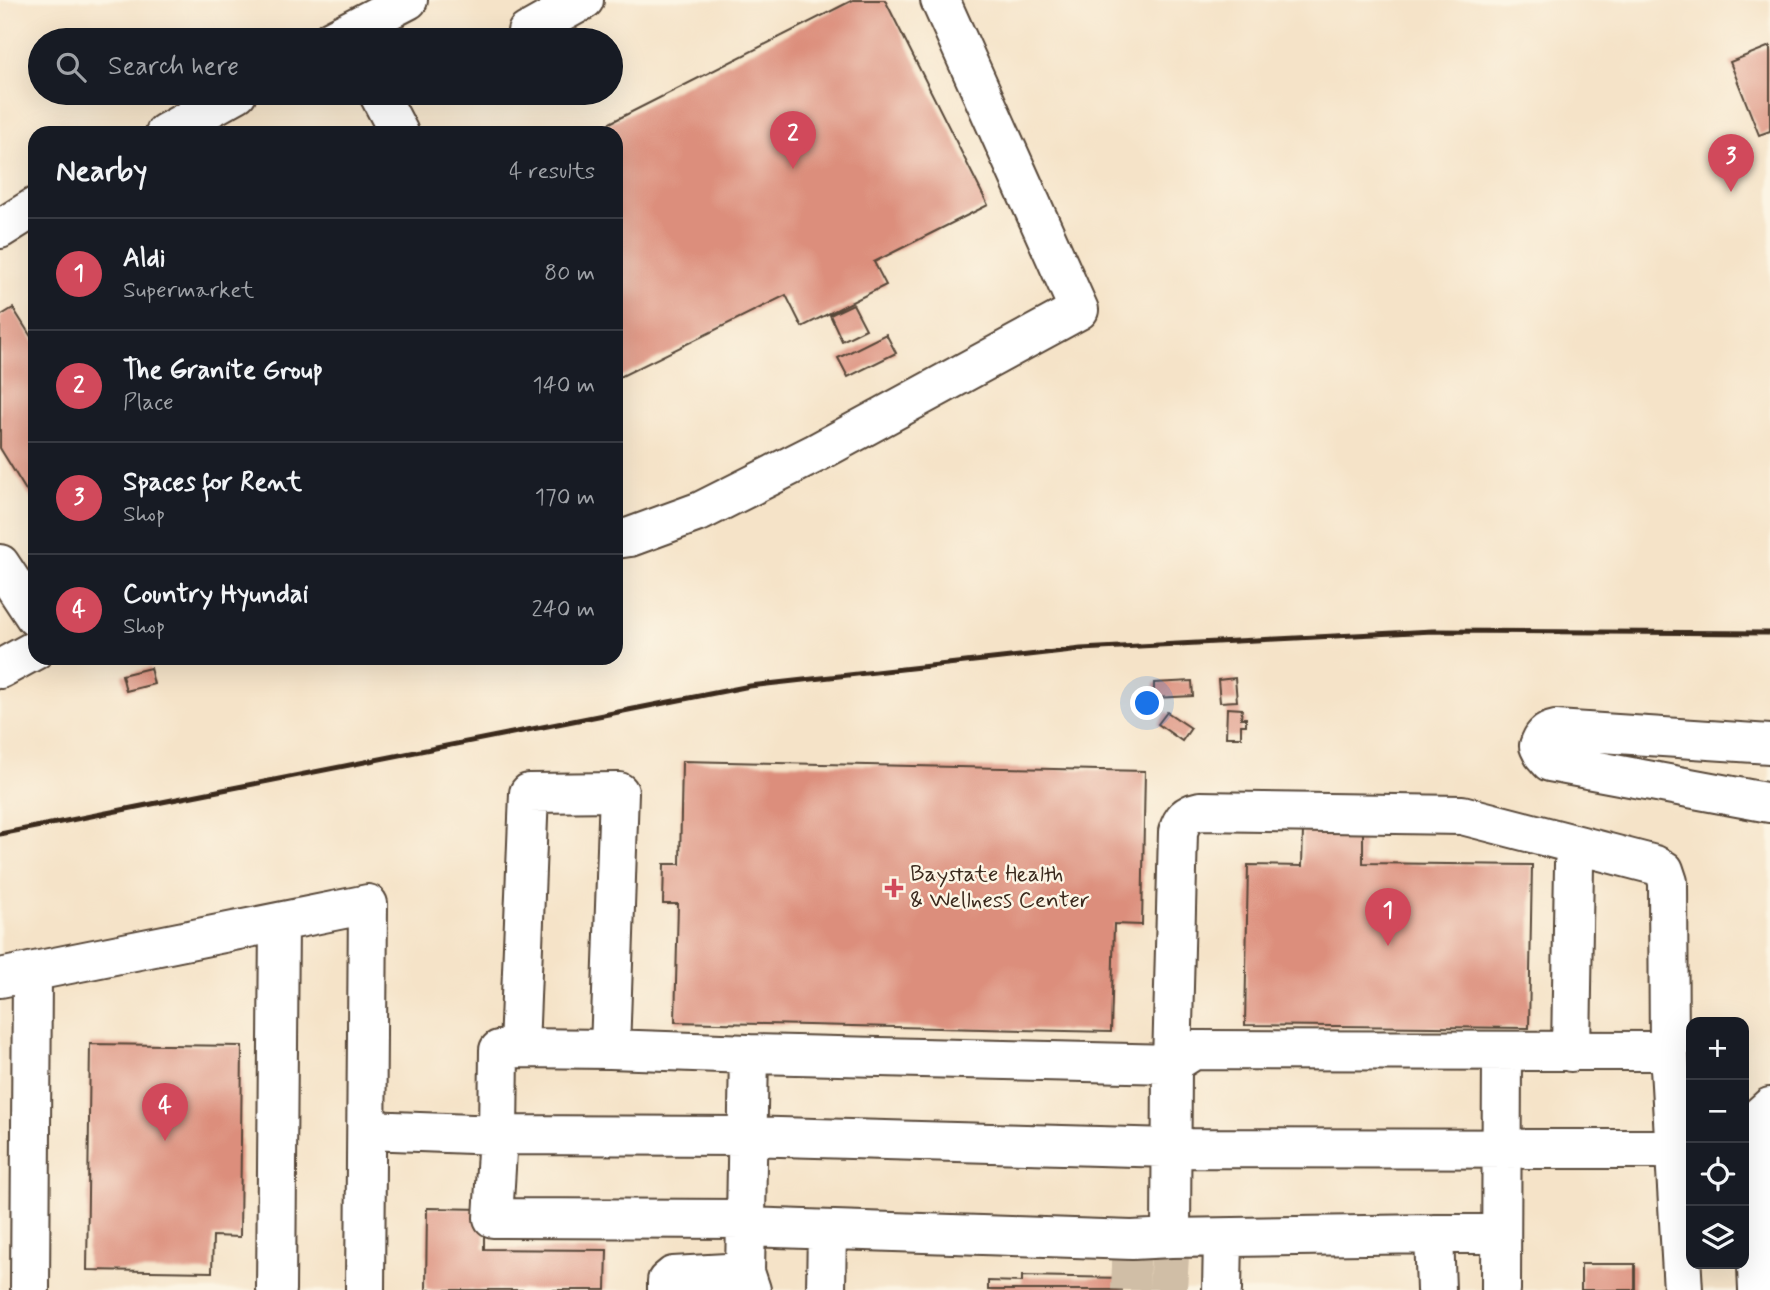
<!DOCTYPE html>
<meta charset="utf-8">
<style>
body{margin:0;font-family:Mynerve,sans-serif;background:#20242c;color:#f1f3f6}
.controls{position:absolute;right:21px;bottom:21px;display:grid;overflow:hidden;border-radius:14px;box-shadow:0 7px 28px #0002}
.controls button{width:63px;height:63px;display:grid;place-items:center;padding:0;border:0;border-bottom:2px solid #363941;background:#171b24;color:#f1f3f6;font:35px sans-serif}
.you{position:absolute;left:1148px;top:704px;width:24px;height:24px;margin:-18px;border:5px solid #fff;border-radius:50%;background:#1a73e8;box-shadow:0 0 0 10px #1a73e833}
.badge{display:grid;place-items:center;width:46px;height:46px;border-radius:50%;background:#d1495b;color:#fff;font-size:23px;font-weight:700}
.pin{position:absolute;translate:-50% -58px;filter:drop-shadow(0 2px 4px #0008)}
.pin::after{content:'';position:absolute;top:37px;width:24px;height:21px;background:inherit;clip-path:polygon(0 0,100% 0,50% 100%)}
.list{margin:0;padding:0;list-style:none}
h2{display:flex;justify-content:space-between;align-items:center;height:91px;margin:0;padding:0 28px;font-size:30px}
h2 small{font-size:23px;font-weight:400;color:#9ea1a6}
.list li{display:grid;grid-template-columns:46px 1fr auto;gap:21px;align-items:center;box-sizing:border-box;height:112px;padding:0 28px;border-top:2px solid #363941}
.list b{display:block;font-size:26px;white-space:nowrap}
.list p{margin:0;font-size:23px;white-space:nowrap;color:#9ea1a6}
.list em{font-size:23px;font-style:normal;color:#9ea1a6}
.icon{flex:none;width:38px;height:38px;fill:none;stroke:currentColor;stroke-width:2;stroke-linecap:round;stroke-linejoin:round}
.map{position:relative;flex:none;width:1770px;height:1290px;overflow:hidden}
.search{position:absolute;background:#171b24;box-shadow:0 7px 28px #0002;left:28px;top:28px;width:595px;height:77px;display:flex;align-items:center;gap:18px;box-sizing:border-box;padding:0 24px;border-radius:38px;color:#9ea1a6;font-size:26px}
.panel{position:absolute;background:#171b24;box-shadow:0 7px 28px #0002;left:28px;top:126px;width:595px;height:539px;border-radius:21px}
.map>svg:first-child{display:block}
.building{fill:#dc8e7c}
.lines{fill:none;stroke-linecap:round;stroke-linejoin:round}
.minor-tunnel{stroke:#d0bea6;stroke-width:38;stroke-dasharray:38 19;stroke-linecap:butt}
.minor-casing{stroke:#574638;stroke-width:42}
.minor{stroke:#fff;stroke-width:38}
.rail{stroke:#3b2a1e;stroke-width:5}
.poi-dot{fill:#d1495b;stroke:#fcf5e5;stroke-width:2.5}
.labels{text-anchor:middle;dominant-baseline:central;stroke-width:5;stroke-linejoin:round;paint-order:stroke}
.poi-label{font-size:23px;fill:#3b2a1e;stroke:#fcf5e5;text-anchor:start}
</style>
<div class="map">
<svg width="1770" height="1290" viewBox="0 0 1770 1290">
<rect width="100%" height="100%" fill="#fcf5e5"/>
<filter id="ink" filterUnits="userSpaceOnUse"><feTurbulence type="fractalNoise" baseFrequency=".0143" numOctaves="2"/><feDisplacementMap in="SourceGraphic" scale="14" xChannelSelector="R" yChannelSelector="G"/><feConvolveMatrix kernelMatrix="1 2 1 2 8 2 1 2 1" color-interpolation-filters="sRGB"/></filter>
<filter id="wash" filterUnits="userSpaceOnUse"><feTurbulence type="fractalNoise" baseFrequency=".00686" numOctaves="4" result="noise"/><feDisplacementMap in="SourceGraphic" scale="28" xChannelSelector="R" yChannelSelector="G"/><feGaussianBlur stdDeviation="1.57" result="paint"/><feColorMatrix in="noise" values="0 0 0 0 0 0 0 0 0 0 0 0 0 0 0 0 0 1.4 0 .05"/><feComposite in="paint" operator="in"/></filter>
<g filter="url(#wash)">
<rect width="100%" height="100%" fill="#f5e3c8"/>
<g id="blocks">
<path class="building" d="M 853,0 L 885,0 L 988,205 L 874,262 L 886,285 L 802,327 L 786,295 L 616,379 L 616,133 L 590,133 Z
M 1770,46 L 1770,131 L 1759,135 L 1730,62 Z
M 853,304 L 866,329 L 842,341 L 830,315 Z
M 13,308 L 35,343 L 35,505 L 0,448 L 0,316 Z
M 886,334 L 896,353 L 848,377 L 838,358 Z
M 150,668 L 154,684 L 126,691 L 122,675 Z
M 1235,678 L 1237,701 L 1220,702 L 1218,680 Z
M 1192,681 L 1193,696 L 1154,698 L 1154,683 Z
M 1227,708 L 1242,709 L 1241,718 L 1246,718 L 1246,725 L 1241,725 L 1241,737 L 1226,737 Z
M 1167,712 L 1191,728 L 1182,741 L 1158,724 Z
M 682,761 L 1145,771 L 1142,925 L 1114,924 L 1111,1032 L 675,1022 L 678,904 L 663,904 L 664,864 L 680,864 Z
M 1303,830 L 1363,831 L 1363,863 L 1532,865 L 1529,1028 L 1245,1025 L 1248,865 L 1302,866 Z
M 90,1044 L 242,1046 L 240,1237 L 213,1236 L 212,1272 L 87,1270 Z
M 427,1208 L 484,1209 L 484,1249 L 607,1250 L 606,1290 L 426,1290 Z
M 1581,1264 L 1635,1264 L 1635,1290 L 1581,1290 Z
M 1022,1276 L 1123,1278 L 1122,1290 L 988,1290 L 988,1281 L 1022,1282 Z"/>
</g>
</g>
<g filter="url(#ink)">
<use href="#blocks" fill-opacity="0" stroke="#574638" stroke-width="2"/>
<g class="lines">
<path class="minor-tunnel" d="M 1130,1290 L 1132,1240
M 1168,1290 L 1171,1238"/>
<g class="minor-casing">
<path id="minor" d="M 527,32 L 584,0
M 331,40 L 408,0
M 378,93 L 399,133
M 165,133 L 237,93
M 0,229 L 35,207
M 616,539 L 630,537 L 701,511 L 816,453 L 1079,310 L 940,0
M 0,564 L 35,617
M 0,669 L 35,650
M 1770,744 L 1556,730 C 1545,732 1542,737 1539,746 L 1543,754 L 1550,762 L 1770,803
M 0,978 L 368,904 L 365,1290
M 519,1048 L 529,793 L 619,792 L 610,1049
M 1571,1052 L 1574,864 L 1578,845
M 1172,1064 L 1178,832 C 1182,819 1186,814 1200,811 L 1462,815 L 1655,865 L 1664,870 L 1668,882 L 1669,1051 L 1683,1290
M 1172,1064 L 1194,1050 L 1669,1051
M 367,1130 L 498,1135 L 746,1136 L 1171,1148 L 1675,1149
M 746,1219 L 493,1218 L 498,1135 L 499,1050 L 519,1048 L 610,1049 L 749,1054 L 746,1219 L 745,1272 L 751,1290
M 746,1227 L 1132,1240 L 1171,1238 L 1172,1064 L 749,1054
M 1434,1234 L 1436,1290
M 1171,1238 L 1434,1234 L 1501,1234
M 30,1290 L 32,972
M 276,1290 L 279,922
M 667,1290 L 667,1281 L 673,1276 L 745,1272
M 826,1290 L 827,1230
M 1222,1290 L 1223,1238
M 1501,1290 L 1502,1051
M 1758,1290 L 1753,1174 L 1760,1116 L 1770,1107"/>
</g>
<use href="#minor" class="minor"/>
<path class="rail" d="M 0,834 L 750,686 L 1081,649 L 1433,631 L 1770,633"/>
</g>
</g>
<path class="poi-dot" d="M890.5 877.5h7v7h7v7h-7v7h-7v-7h-7v-7h7z"/>
<g class="labels">
<g class="poi-label">
<text x="910" y="875">Baystate Health<tspan x="910" dy="26">&amp; Wellness Center</tspan></text>
</g>
</g>
</svg>
<div class="controls">
<button>+</button>
<button>−</button>
<button><svg class="icon" aria-label="locate" viewBox="0 0 24 24"><circle cx="12" cy="12" r="6"/><path d="M12 2v4M12 18v4M2 12h4M18 12h4"/></svg></button>
<button><svg class="icon" aria-label="layers" viewBox="0 0 24 24"><path d="M12 4l9 5-9 5-9-5zM3 14l9 5 9-5"/></svg></button>
</div>
<div class="you"></div>
<div class="pin badge" style="left:1388px;top:946px">1</div>
<div class="pin badge" style="left:793px;top:169px">2</div>
<div class="pin badge" style="left:1731px;top:192px">3</div>
<div class="pin badge" style="left:165px;top:1141px">4</div>
<div class="search"><svg class="icon" aria-label="search" viewBox="0 0 24 24"><circle cx="10" cy="10" r="6"/><path d="M15 15l6 6"/></svg>Search here</div>
<section class="panel">
<h2>Nearby<small>4 results</small></h2>
<ul class="list">
<li><span class="badge">1</span><div><b>Aldi</b><p>Supermarket</p></div><em>80 m</em></li>
<li><span class="badge">2</span><div><b>The Granite Group</b><p>Place</p></div><em>140 m</em></li>
<li><span class="badge">3</span><div><b>Spaces for Rent</b><p>Shop</p></div><em>170 m</em></li>
<li><span class="badge">4</span><div><b>Country Hyundai</b><p>Shop</p></div><em>240 m</em></li>
</ul>
</section>
</div>
